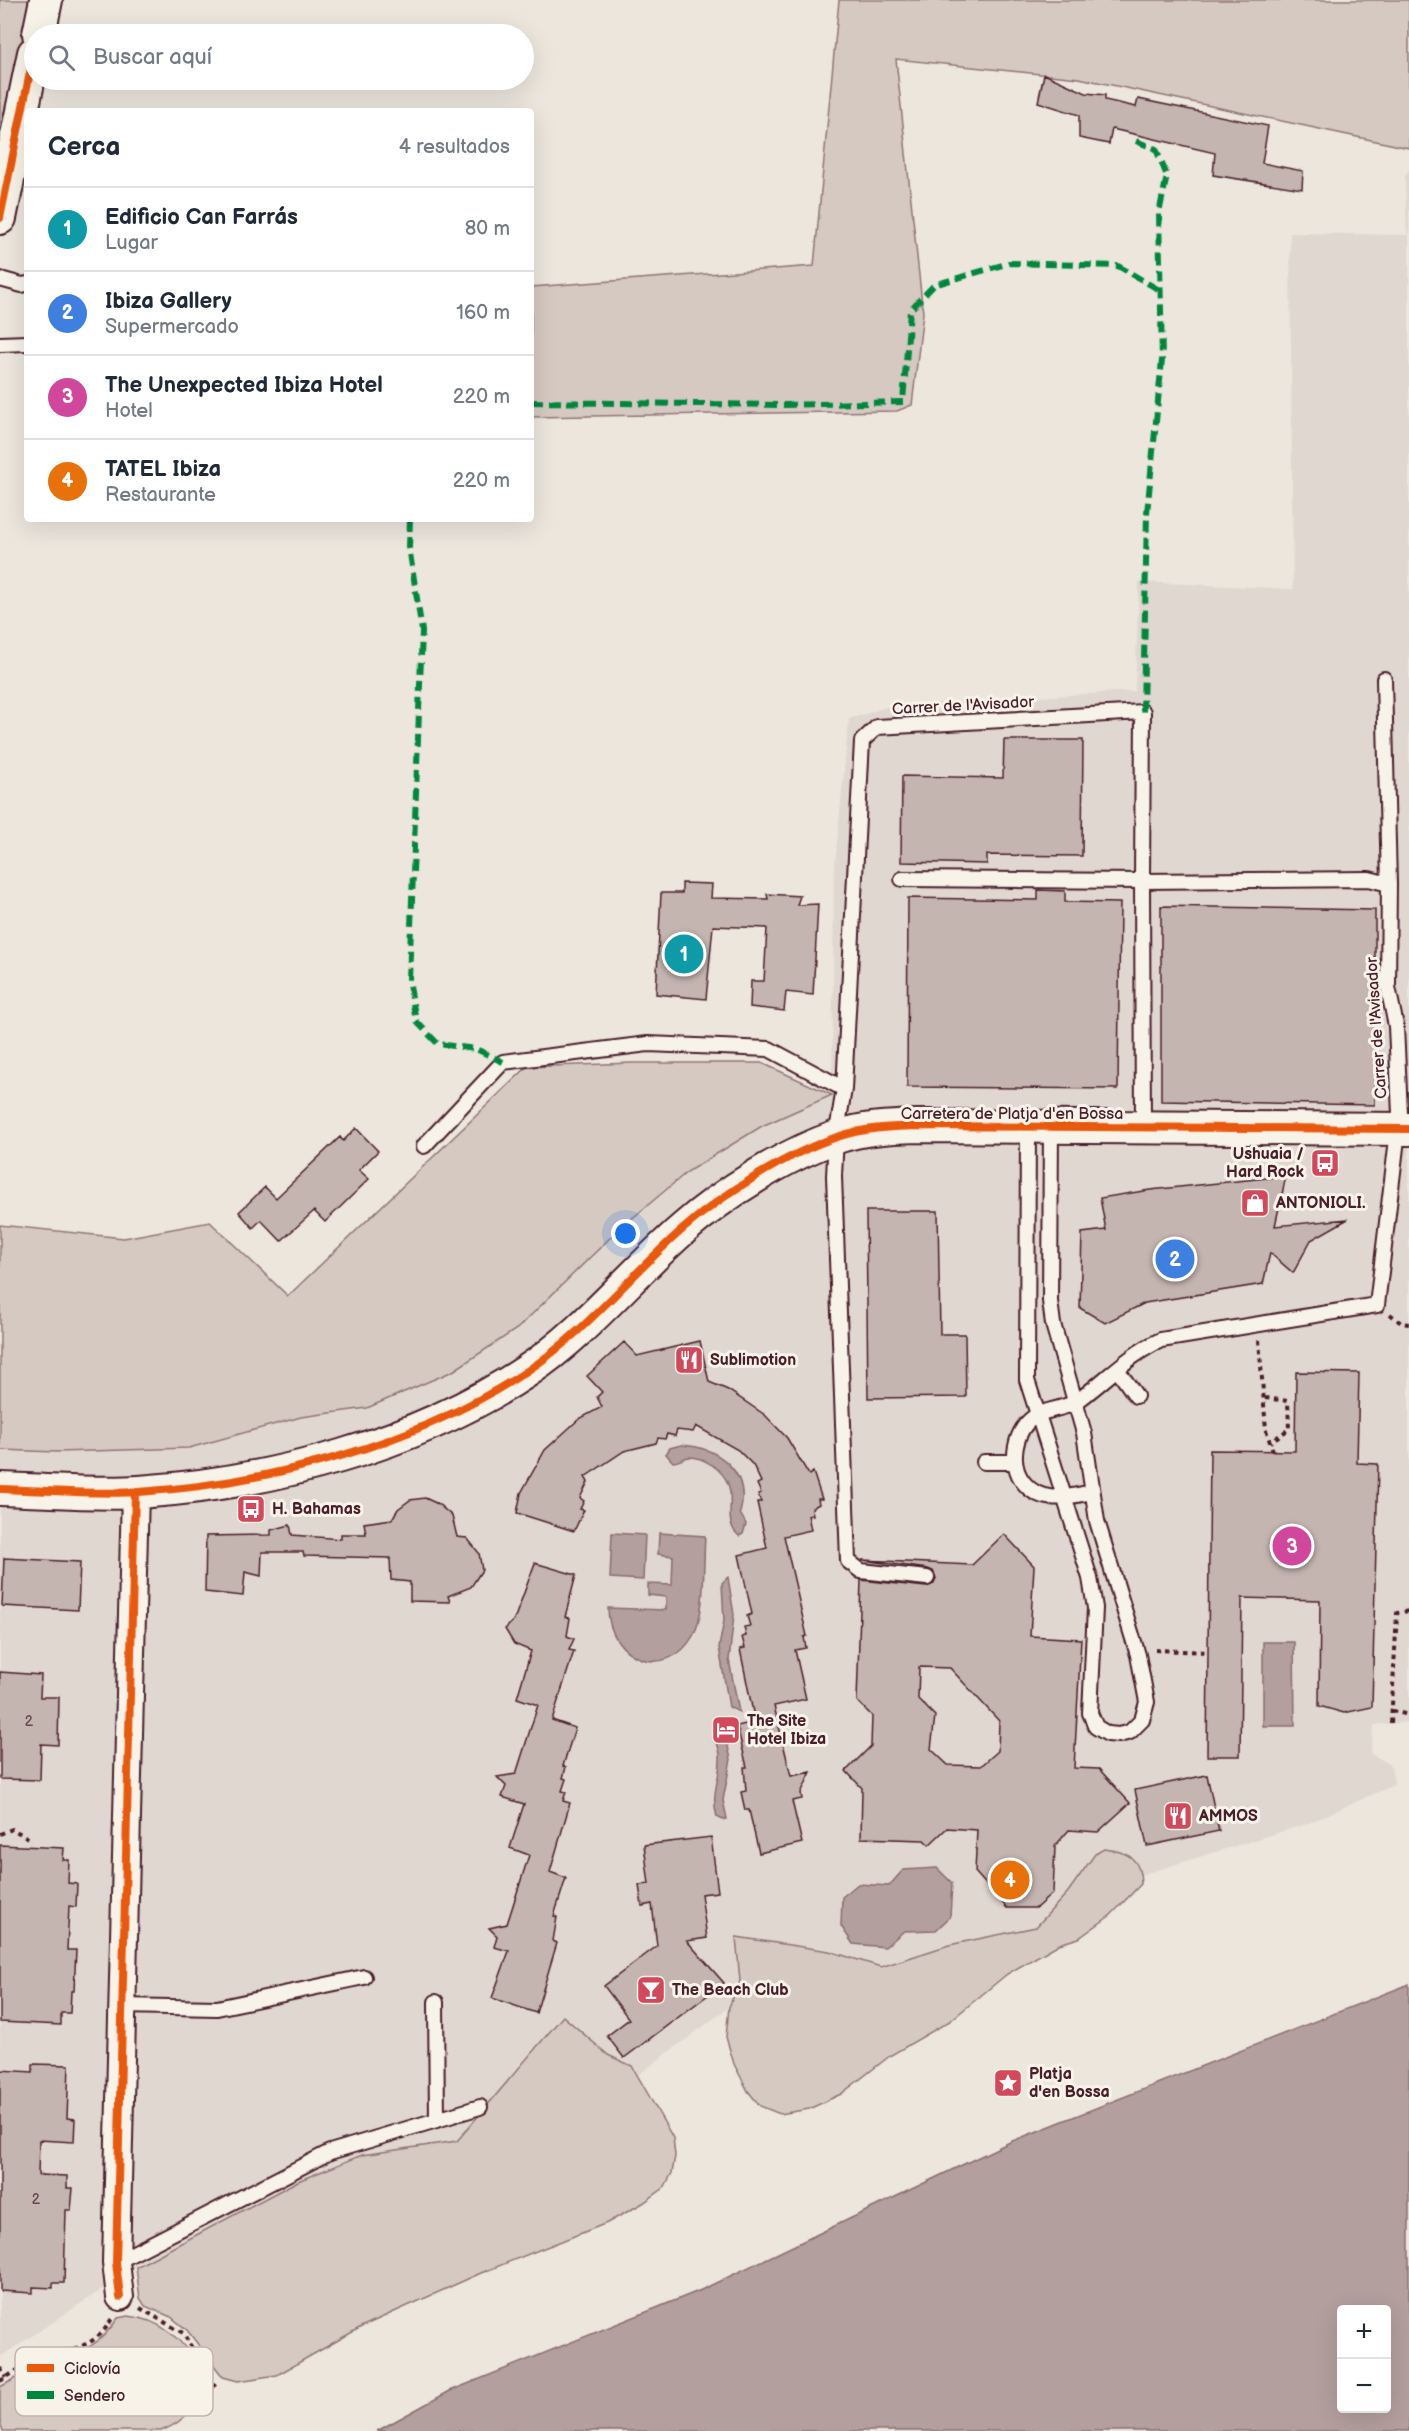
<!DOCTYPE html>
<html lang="es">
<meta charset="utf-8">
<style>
body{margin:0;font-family:"Balsamiq Sans",sans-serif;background:#f6f6f7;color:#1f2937}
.controls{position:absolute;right:18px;bottom:18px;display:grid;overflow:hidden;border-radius:6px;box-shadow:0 6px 24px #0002}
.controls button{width:54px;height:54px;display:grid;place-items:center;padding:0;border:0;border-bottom:2px solid #e0e1e3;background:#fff;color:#1f2937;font:30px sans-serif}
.you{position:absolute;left:626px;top:1234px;width:21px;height:21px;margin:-15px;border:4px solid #fff;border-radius:50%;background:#1a73e8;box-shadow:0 0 0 9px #1a73e833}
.badge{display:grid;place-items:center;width:39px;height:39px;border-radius:50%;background:#d93025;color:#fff;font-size:20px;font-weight:700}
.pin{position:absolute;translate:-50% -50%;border:3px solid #fff;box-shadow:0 2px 6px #0006}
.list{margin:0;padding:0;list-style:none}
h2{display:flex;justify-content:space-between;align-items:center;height:78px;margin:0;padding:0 24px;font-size:26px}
h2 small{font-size:20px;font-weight:400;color:#747a83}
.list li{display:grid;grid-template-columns:39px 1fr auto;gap:18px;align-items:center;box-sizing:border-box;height:84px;padding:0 24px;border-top:2px solid #e0e1e3}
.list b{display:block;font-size:22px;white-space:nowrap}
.list p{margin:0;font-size:20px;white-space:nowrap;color:#747a83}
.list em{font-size:20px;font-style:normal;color:#747a83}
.icon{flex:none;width:33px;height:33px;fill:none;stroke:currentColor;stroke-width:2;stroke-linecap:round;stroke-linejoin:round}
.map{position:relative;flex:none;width:1409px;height:2431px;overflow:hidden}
.search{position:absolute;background:#fff;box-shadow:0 6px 24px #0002;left:24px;top:24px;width:510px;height:66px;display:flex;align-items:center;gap:15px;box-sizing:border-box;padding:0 21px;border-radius:33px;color:#747a83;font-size:22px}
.panel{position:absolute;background:#fff;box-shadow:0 6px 24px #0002;left:24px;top:108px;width:510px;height:414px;border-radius:6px}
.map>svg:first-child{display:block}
.built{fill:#e0d7d0}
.green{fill:#d5c9c2;stroke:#907476;stroke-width:1.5}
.water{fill:#b39f9d;stroke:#896c6f;stroke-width:1.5;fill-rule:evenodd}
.building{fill:#c4b5b0;stroke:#4a1f2b;stroke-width:1.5;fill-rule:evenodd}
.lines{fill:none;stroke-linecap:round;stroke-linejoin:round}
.service-casing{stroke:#4a1f2b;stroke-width:18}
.minor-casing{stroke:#4a1f2b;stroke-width:30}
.tertiary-casing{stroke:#4a1f2b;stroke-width:36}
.path{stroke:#4a1f2b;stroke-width:4;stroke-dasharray:4.5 4.5;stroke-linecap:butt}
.service{stroke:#f7f3e8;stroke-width:14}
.minor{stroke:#f7f3e8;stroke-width:26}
.tertiary{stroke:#f7f3e8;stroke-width:32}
.quiet{stroke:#00873e;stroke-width:6;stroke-dasharray:12 6;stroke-linecap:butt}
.cycleway-casing{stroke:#f7f3e8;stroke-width:11}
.cycleway{stroke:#e8590c;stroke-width:8}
.labels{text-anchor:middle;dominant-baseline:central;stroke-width:6;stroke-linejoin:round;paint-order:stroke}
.number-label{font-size:14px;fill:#68444c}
.street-label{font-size:16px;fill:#4a1f2b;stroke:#f7f3e8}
.poi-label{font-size:16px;font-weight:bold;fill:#4a1f2b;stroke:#f7f3e8;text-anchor:start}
.key{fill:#f7f3e8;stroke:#c3b3af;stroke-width:1.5}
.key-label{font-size:16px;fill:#4a1f2b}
</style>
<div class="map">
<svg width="1409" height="2431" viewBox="0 0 1409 2431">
<rect width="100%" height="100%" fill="#ece6dd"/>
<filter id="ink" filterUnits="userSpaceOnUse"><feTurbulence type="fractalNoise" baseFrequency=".0167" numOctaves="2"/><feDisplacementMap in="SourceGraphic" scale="12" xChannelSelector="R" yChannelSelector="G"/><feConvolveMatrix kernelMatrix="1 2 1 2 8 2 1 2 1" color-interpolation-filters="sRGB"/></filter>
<g filter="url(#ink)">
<path class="built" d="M 1409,169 L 1409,1722 L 1374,1725 L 1370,1753 L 1391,1765 L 1394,1785 L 1306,1824 L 1141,1875 L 1141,1884 L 1133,1895 L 1111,1915 L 1079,1938 L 1059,1944 L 1007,1974 L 950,2021 L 891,2055 L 841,2094 L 809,2109 L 780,2114 L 760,2106 L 748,2091 L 734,2064 L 726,2037 L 728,2008 L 638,2075 L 632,2066 L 608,2055 L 563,2016 L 457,2141 L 362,2155 L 136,2267 L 0,2357 L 0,1450 L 58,1452 L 367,1408 L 453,1371 L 687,1172 L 762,1126 L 832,1095 L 834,875 L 849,719 L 890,706 L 1135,691 L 1139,582 L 1293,589 L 1290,233 L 1407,235 L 1405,177 Z"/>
<path class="green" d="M 0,0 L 36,0 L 0,157 Z
M 839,0 L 1409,0 L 1409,148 L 1079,78 L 896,59 L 923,313 L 912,405 L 897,411 L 531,417 L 531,287 L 814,266 Z
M 631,1063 L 762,1063 L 832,1095 L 762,1126 L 687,1172 L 615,1233 L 518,1328 L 453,1371 L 367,1408 L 301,1417 L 189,1448 L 58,1452 L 0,1450 L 0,1225 L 124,1238 L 210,1222 L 288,1296 L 527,1067 Z
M 1104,1849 C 1127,1851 1141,1858 1141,1884 L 1111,1915 L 1079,1938 L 1059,1944 L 1007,1974 L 950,2021 L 891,2055 L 841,2094 L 809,2109 L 780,2114 L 760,2106 L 748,2091 L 734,2064 L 726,2037 L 729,2007 L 740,1981 L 736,1937 L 829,1951 L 881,1967 L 949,1945 L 1036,1927 L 1068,1892 L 1095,1854 Z
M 563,2016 L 608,2055 L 632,2066 L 673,2138 L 675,2156 L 672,2173 L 664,2188 L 643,2203 L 607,2223 L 481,2273 L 363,2326 L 277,2375 L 238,2381 L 223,2377 L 187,2330 L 171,2317 L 145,2306 L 140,2298 L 136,2267 L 298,2181 L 362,2155 L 457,2141 Z
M 128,2316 C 189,2321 234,2402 161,2431 L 3,2431 L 0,2421 L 0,2387 C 14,2380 27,2371 41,2365 C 78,2351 94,2353 118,2318 Z"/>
<path class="water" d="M 681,1445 C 719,1447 751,1472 740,1513 L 746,1524 L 743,1534 L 739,1536 C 717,1517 747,1489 712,1465 C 706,1461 697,1457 690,1457 C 684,1457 680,1462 673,1462 L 666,1454 L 670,1448 Z
M 612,1533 L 645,1535 L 643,1580 L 610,1578 Z
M 659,1533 L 705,1536 C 703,1563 706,1613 693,1636 C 667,1682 608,1660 608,1608 L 666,1610 L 666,1597 L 648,1595 L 648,1584 L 672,1585 L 673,1556 L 658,1554 Z
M 728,1577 L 734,1615 L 729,1660 L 739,1712 L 729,1707 L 719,1647 L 724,1621 L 722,1583 Z
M 1263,1642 L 1294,1642 L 1295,1726 L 1263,1726 Z
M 719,1730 L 724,1730 L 731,1759 L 723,1800 L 727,1819 L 723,1820 L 717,1817 C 710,1792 721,1779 720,1756 C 720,1746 712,1738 719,1730 Z
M 937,1868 L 952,1883 L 950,1917 L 936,1930 L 904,1931 L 885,1947 L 853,1944 L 841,1926 L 842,1897 L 858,1884 L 889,1886 L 903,1870 Z
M 1409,1984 L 1409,2431 L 377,2431 L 450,2391 L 701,2290 L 1010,2142 ZM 1342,2310 L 1386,2310 L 1386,2408 L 1342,2408 Z"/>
<path class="building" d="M 1044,74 L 1086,93 L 1105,95 L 1105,100 L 1136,107 L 1138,99 L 1268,126 L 1262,163 L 1303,171 L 1302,189 L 1213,175 L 1215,153 L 1112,129 L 1109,144 L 1079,138 L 1079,115 L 1038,102 Z
M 1004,740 L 1083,740 L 1082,856 L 987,855 L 987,864 L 901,862 L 902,776 L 1003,778 Z
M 682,883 L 712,884 L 711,898 L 768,899 L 767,894 L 800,896 L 797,905 L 818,904 L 813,995 L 786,992 L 784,1011 L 750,1007 L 751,981 L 764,981 L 767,928 L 713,926 L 706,999 L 656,994 L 661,893 L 682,893 Z
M 1038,890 L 1065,891 L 1065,902 L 1120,903 L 1118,1089 L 907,1087 L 908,898 L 1038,900 Z
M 1161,906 L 1375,910 L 1375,1105 L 1161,1101 Z
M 356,1128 L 378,1151 L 359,1170 L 369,1179 L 325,1222 L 314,1211 L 281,1241 L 261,1220 L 253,1228 L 239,1212 L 265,1187 L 276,1198 L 340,1137 L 343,1141 Z
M 1286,1176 L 1275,1226 L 1348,1219 L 1311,1240 L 1293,1273 L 1270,1253 L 1263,1284 L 1145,1303 L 1105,1323 L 1080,1308 L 1082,1233 L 1106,1230 L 1100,1198 L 1150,1190 Z
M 866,1211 L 938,1211 L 940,1334 L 965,1334 L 966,1397 L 868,1398 Z
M 700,1341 L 709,1382 L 728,1390 L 765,1415 L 787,1438 L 809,1475 L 813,1472 L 822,1499 L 818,1499 L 819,1504 L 812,1508 L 813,1515 L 808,1515 L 811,1530 L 784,1536 L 807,1636 L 804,1637 L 806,1648 L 795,1650 L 806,1699 L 774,1706 L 791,1776 L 811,1772 L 801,1793 L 802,1799 L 792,1801 L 802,1843 L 759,1853 L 749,1810 L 745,1810 L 741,1792 L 746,1791 L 744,1767 L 747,1767 L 737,1726 L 755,1722 L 740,1649 L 745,1648 L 742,1637 L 746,1636 L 744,1627 L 750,1626 L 747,1616 L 752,1614 L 739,1555 L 767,1548 L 757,1502 L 761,1502 L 758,1494 L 761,1493 L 757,1484 L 761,1482 L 753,1465 L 738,1450 L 696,1426 L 693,1432 L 677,1430 L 675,1436 L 667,1434 L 665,1439 L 658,1438 L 656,1443 L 624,1451 L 585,1477 L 588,1482 L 580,1498 L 584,1501 L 580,1509 L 584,1510 L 574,1531 L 517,1513 L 521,1493 L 545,1450 L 579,1419 L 602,1407 L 597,1397 L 602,1392 L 587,1376 L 624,1342 L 637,1356 Z
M 1296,1372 L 1359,1373 L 1357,1463 L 1378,1464 L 1372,1707 L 1344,1713 L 1319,1706 L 1320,1600 L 1242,1598 L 1240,1756 L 1207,1756 L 1210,1450 L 1295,1451 Z
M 425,1498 L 438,1504 L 452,1516 L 457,1537 L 467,1538 L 479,1553 L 482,1570 L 471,1587 L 448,1596 L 450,1602 L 410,1601 L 410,1582 L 391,1580 L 390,1558 L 304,1556 L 303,1552 L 262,1552 L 261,1576 L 245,1572 L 243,1596 L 205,1592 L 206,1536 L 271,1535 L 271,1530 L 290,1525 L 292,1535 L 341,1539 L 341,1534 L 366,1534 L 364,1523 L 392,1519 L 398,1509 L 410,1500 Z
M 1004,1534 L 1034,1566 L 1030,1636 L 1081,1639 L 1074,1768 L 1099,1769 L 1130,1803 L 1098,1832 L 1069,1830 L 1055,1846 L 1053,1893 L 1036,1908 L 1007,1908 L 975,1872 L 977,1830 L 947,1828 L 929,1845 L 924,1840 L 861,1838 L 862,1788 L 846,1771 L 871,1746 L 872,1716 L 857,1701 L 861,1580 L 926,1587 L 934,1584 L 936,1578 L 933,1571 L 928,1569 L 862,1560 L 972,1565 ZM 919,1667 L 950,1668 L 999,1721 L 998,1751 L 981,1766 L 948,1765 L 931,1749 L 935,1716 L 918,1699 Z
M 4,1558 L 80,1562 L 78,1610 L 2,1606 Z
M 535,1563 L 576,1575 L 565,1617 L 570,1618 L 567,1636 L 574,1639 L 569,1650 L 574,1651 L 552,1720 L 575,1728 L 563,1766 L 566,1767 L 563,1778 L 566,1779 L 562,1791 L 566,1792 L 563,1801 L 570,1803 L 550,1872 L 566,1878 L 554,1916 L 557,1917 L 553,1941 L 557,1943 L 536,2013 L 492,1998 L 509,1951 L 494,1947 L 497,1936 L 489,1928 L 507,1924 L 529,1855 L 510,1848 L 524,1804 L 502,1797 L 506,1786 L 497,1777 L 516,1774 L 538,1705 L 517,1698 L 531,1651 L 514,1644 L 505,1629 L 514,1620 Z
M 0,1672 L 41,1675 L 40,1697 L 59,1697 L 58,1745 L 41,1744 L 40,1780 L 0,1779 Z
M 1207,1775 L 1219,1831 L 1147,1846 L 1135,1790 Z
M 711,1837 L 718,1892 L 701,1894 L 707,1938 L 687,1941 L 724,1983 L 624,2058 L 607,2036 L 629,2019 L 604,1986 L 657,1946 L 652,1904 L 642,1906 L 639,1885 L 649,1884 L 644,1845 Z
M 0,1845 L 64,1848 L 63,1860 L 69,1860 L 68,1883 L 77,1884 L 76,1907 L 69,1906 L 67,1950 L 76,1950 L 74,1991 L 71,1991 L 70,2013 L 61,2013 L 61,2025 L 0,2022 Z
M 33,2064 L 69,2065 L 67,2118 L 75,2119 L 74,2142 L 39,2140 L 38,2175 L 67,2176 L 67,2188 L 73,2188 L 71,2210 L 66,2210 L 64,2283 L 53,2283 L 53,2288 L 33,2287 L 33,2293 L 0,2291 L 0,2070 L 33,2072 Z"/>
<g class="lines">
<g class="service-casing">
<path id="service" d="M 0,279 L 22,285 L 27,284
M 0,344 L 27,343
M 1384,679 L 1389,884
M 902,879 L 1142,881 L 1143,712 L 877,727 L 862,741 L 844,1089 L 836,1137 L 834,1176 L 848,1561 L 861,1571 L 927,1578
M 1028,1126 L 1027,1380 L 1090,1578 L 1095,1608 L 1090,1713 L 1096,1727 L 1108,1734 L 1119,1735 L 1130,1732 L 1142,1720 L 1147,1702 L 1138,1655 L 1097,1521 L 1084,1433 L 1053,1324 L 1050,1301 L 1051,1126
M 424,1146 L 503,1062 L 648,1044 L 769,1049 L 844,1089
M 1117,1369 L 1136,1396
M 984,1462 L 1013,1462
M 1092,1492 C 1067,1497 1042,1505 1024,1483 C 1008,1464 1014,1428 1037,1415 C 1051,1408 1068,1409 1080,1399 C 1107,1379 1130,1354 1161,1340 L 1377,1305 L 1400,1114 L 1396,1026 L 1388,987 L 1389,884 L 1369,879 L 1142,881 L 1143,1128
M 436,2002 L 437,2120
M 122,2006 L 217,2008 L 364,1977
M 116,2262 L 330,2152 L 480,2107"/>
</g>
<g class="minor-casing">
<path id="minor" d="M 120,2297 L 116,2262 L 135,1492"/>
</g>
<g class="tertiary-casing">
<path id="tertiary" d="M 39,34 L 46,0
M 0,218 L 34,53
M 0,1489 C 46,1490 93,1495 139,1492 C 271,1483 416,1445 527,1371 C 586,1332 630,1275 683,1229 C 723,1194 786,1154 837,1137 C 863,1128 890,1127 918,1126 L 1409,1129"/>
</g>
<path class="path" d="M 1390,1314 L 1401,1323 L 1409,1324
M 1259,1340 L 1266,1430 L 1273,1451
M 1265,1398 L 1288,1401 L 1289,1429 L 1270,1442
M 1155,1650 L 1208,1652
M 1392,1711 L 1409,1715
M 1391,1723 L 1397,1613 L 1409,1611
M 0,1834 L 12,1829 L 32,1840
M 140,2308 L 183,2333 L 217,2390
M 0,2368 L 6,2378
M 0,2381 C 12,2374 24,2365 37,2360 C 66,2349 96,2350 112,2318"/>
<use href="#service" class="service"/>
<use href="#minor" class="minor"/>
<use href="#tertiary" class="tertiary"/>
<path class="quiet" d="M 1136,141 L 1156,149 L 1167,176 L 1159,213 L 1162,360 L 1147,513 L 1143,712
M 531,402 L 784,405 L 903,402 L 910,310 L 934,285 L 1009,263 L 1118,266 L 1161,291
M 410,519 L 409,547 L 422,631 L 409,980 L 416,1021 L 438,1044 L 476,1049 L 503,1062"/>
<g class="cycleway-casing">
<path id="cycleway" d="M 0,218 L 34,53
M 0,1489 C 46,1490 93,1495 139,1492 C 271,1483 416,1445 527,1371 C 586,1332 630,1275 683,1229 C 723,1194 786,1154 837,1137 C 863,1128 890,1127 918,1126 L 1409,1129
M 120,2297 L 116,2262 L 135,1492"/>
</g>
<use href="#cycleway" class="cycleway"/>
</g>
</g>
<defs>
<g id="bus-square" transform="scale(1.5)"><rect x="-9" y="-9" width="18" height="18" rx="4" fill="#d1495b" stroke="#f7f3e8"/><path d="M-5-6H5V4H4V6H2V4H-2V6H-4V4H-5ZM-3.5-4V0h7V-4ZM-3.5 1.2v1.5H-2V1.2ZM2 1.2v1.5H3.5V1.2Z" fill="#fff"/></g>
<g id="shop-square" transform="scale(1.5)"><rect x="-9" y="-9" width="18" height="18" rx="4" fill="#d1495b" stroke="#f7f3e8"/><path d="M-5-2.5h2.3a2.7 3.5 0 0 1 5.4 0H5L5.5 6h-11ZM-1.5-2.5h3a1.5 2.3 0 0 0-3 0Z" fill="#fff"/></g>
<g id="restaurant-square" transform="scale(1.5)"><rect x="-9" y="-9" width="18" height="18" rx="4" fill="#d1495b" stroke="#f7f3e8"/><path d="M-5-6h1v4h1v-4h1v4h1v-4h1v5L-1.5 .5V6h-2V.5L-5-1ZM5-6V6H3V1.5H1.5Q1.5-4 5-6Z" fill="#fff"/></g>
<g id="hotel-square" transform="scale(1.5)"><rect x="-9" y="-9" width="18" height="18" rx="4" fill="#d1495b" stroke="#f7f3e8"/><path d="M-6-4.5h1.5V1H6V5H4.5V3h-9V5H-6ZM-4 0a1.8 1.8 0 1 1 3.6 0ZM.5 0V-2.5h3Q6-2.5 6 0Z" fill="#fff"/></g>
<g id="bar-square" transform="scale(1.5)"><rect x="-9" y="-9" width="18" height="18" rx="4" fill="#d1495b" stroke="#f7f3e8"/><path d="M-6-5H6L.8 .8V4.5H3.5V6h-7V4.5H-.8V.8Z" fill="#fff"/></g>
<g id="sight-square" transform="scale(1.5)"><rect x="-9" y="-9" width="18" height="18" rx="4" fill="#d1495b" stroke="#f7f3e8"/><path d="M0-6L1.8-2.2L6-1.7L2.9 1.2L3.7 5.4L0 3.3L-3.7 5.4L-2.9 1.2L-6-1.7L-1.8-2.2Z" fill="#fff"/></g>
</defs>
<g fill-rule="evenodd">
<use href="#bus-square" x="1325" y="1163"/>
<use href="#shop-square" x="1255" y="1203"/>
<use href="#restaurant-square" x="689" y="1360"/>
<use href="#bus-square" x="251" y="1509"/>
<use href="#hotel-square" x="726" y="1730"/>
<use href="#restaurant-square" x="1178" y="1816"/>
<use href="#bar-square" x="651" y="1990"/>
<use href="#sight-square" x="1008" y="2083"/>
</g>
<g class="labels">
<g class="number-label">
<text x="29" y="1721">2</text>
<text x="36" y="2199">2</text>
</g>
<g class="street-label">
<text transform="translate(963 706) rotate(-3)">Carrer de l'Avisador</text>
<text transform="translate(1377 1028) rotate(-94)">Carrer de l'Avisador</text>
<text x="1012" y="1114">Carretera de Platja d'en Bossa</text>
</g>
<g class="poi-label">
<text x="1304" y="1154" text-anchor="end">Ushuaia /<tspan x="1304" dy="18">Hard Rock</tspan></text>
<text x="1276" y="1203">ANTONIOLI.</text>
<text x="710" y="1360">Sublimotion</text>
<text x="272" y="1509">H. Bahamas</text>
<text x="747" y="1721">The Site<tspan x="747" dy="18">Hotel Ibiza</tspan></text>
<text x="1199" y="1816">AMMOS</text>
<text x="672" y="1990">The Beach Club</text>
<text x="1029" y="2074">Platja<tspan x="1029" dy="18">d'en Bossa</tspan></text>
</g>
</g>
<rect x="15" y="2347" width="198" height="69" rx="9" class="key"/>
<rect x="27" y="2364" width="27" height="8" fill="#e8590c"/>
<rect x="27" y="2391" width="27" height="8" fill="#00873e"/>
<g class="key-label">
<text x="64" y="2374">Ciclovía</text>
<text x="64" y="2401">Sendero</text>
</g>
</svg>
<div class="controls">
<button>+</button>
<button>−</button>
</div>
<div class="you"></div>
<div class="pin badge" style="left:684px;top:954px;background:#0f9aa8">1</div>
<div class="pin badge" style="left:1175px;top:1259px;background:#3f7fe0">2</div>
<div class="pin badge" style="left:1292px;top:1546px;background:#d1479c">3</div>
<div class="pin badge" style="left:1010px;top:1880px;background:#e8710a">4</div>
<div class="search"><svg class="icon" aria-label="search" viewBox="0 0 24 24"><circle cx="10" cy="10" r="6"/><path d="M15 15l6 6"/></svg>Buscar aquí</div>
<section class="panel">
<h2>Cerca<small>4 resultados</small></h2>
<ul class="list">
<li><span class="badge" style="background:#0f9aa8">1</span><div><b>Edificio Can Farrás</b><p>Lugar</p></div><em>80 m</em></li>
<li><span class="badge" style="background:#3f7fe0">2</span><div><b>Ibiza Gallery</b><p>Supermercado</p></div><em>160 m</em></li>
<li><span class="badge" style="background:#d1479c">3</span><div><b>The Unexpected Ibiza Hotel</b><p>Hotel</p></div><em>220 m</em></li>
<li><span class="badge" style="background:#e8710a">4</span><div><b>TATEL Ibiza</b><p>Restaurante</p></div><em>220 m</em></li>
</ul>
</section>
</div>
